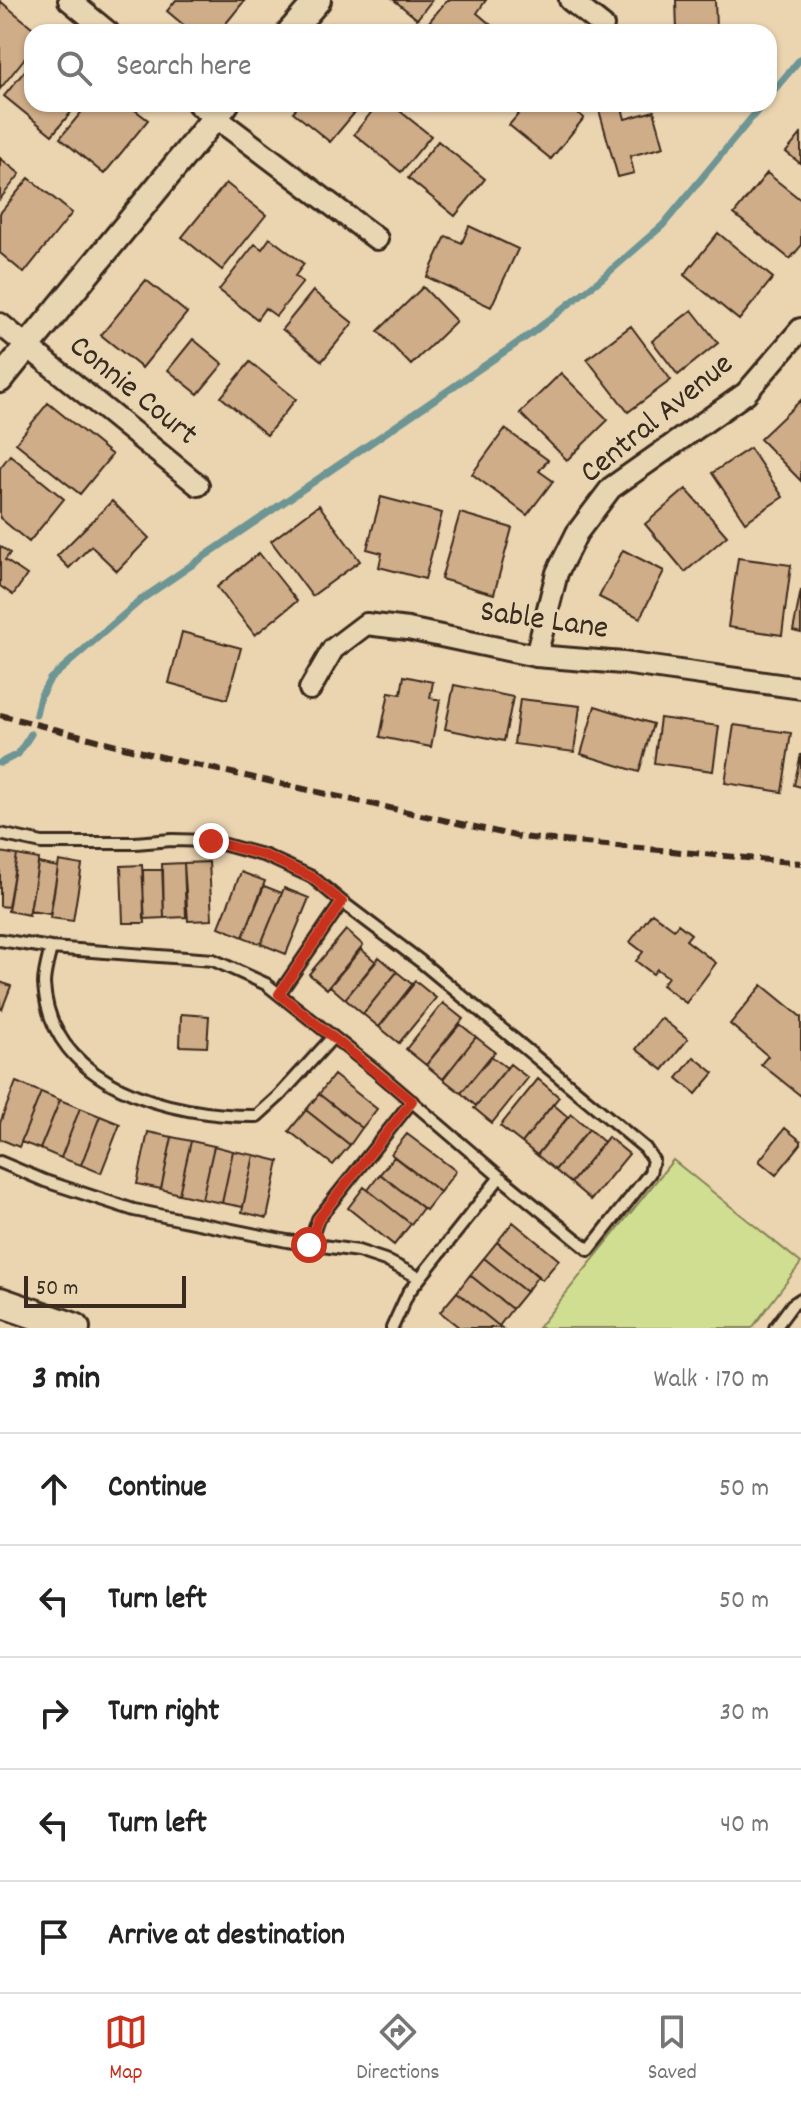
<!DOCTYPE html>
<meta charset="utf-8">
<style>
body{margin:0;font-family:Dekko,sans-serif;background:#f6f6f6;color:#222}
.scale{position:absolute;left:24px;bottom:20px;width:162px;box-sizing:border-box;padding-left:8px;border:4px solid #3b2a1e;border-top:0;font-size:22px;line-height:28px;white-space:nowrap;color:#3b2a1e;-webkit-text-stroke:6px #e8d6b3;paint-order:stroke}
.stop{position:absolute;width:24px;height:24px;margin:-18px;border:6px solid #c8321e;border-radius:50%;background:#fff}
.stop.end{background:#c8321e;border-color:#fff;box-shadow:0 2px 8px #0008}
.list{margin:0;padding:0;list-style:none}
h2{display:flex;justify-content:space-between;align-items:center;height:104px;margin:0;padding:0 32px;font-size:34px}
h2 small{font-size:26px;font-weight:400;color:#767676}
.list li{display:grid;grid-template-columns:52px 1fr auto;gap:24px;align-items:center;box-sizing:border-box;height:112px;padding:0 32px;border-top:2px solid #e0e0e0}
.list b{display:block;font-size:30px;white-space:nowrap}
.list em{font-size:26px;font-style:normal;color:#767676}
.icon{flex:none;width:44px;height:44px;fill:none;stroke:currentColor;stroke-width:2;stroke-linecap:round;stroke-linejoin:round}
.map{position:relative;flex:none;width:801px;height:1328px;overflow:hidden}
.search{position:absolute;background:#fff;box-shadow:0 2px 6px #0004;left:24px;right:24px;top:24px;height:88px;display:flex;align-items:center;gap:20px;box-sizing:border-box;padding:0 28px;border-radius:24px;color:#767676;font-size:30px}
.sheet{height:664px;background:#fff}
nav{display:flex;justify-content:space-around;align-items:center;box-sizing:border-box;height:112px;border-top:2px solid #e0e0e0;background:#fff;font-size:22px;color:#767676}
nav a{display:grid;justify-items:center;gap:4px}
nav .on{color:#c8321e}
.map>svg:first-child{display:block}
.green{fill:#d0de91;stroke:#868458;stroke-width:2}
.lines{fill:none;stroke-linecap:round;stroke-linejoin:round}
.stream{stroke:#6c9594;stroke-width:7}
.building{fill:#d0ad89;stroke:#3b2a1e;stroke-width:2}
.service-casing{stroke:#3b2a1e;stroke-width:16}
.minor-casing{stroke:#3b2a1e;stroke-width:26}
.tertiary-casing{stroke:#3b2a1e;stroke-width:30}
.secondary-casing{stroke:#3b2a1e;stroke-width:34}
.service{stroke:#e8d6b3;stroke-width:10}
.minor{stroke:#e8d6b3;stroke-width:20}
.tertiary{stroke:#e8d6b3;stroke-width:24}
.secondary{stroke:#e8d6b3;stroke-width:28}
.rail{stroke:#3b2a1e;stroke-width:6;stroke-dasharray:12 6;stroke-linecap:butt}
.route{stroke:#c8321e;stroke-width:10}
.labels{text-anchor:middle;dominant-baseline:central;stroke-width:6;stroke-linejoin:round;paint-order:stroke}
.street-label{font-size:32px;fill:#3b2a1e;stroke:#e8d6b3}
</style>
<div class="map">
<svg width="801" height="1328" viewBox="0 0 801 1328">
<rect width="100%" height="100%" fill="#ebd4b0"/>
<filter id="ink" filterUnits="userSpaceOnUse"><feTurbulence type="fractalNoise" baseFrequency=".0125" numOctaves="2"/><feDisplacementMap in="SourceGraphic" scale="16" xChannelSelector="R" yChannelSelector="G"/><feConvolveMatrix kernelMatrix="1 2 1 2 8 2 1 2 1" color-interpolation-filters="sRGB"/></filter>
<g filter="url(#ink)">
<path class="green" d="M 673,1160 L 801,1263 L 752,1328 L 538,1328 Z"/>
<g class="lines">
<path class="stream" d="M 769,96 L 801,58
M 36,714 L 40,697 L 50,679 L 142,599 L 532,333 L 601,279 L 663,225 L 763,104
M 0,763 L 18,754 L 31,734"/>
</g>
<path class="building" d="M 176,0 L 245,0 L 219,32 L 192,32 L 167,11 Z
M 394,0 L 432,0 L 417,19 Z
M 447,0 L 486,0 L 477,13 L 491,25 L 486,32 L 439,32 L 428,23 Z
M 676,0 L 715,0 L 716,29 L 677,31 Z
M 0,1 L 38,32 L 32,32 L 32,49 L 0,89 Z
M 32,62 L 32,104 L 78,104 L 52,135 L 4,96 Z
M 88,104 L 127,104 L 148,120 L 104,174 L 60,138 Z
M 300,104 L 362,104 L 330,142 L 293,112 Z
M 378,104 L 391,104 L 431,136 L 401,172 L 354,134 Z
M 527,104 L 567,104 L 584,118 L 551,159 L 509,125 Z
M 621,104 L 625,119 L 654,111 L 664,147 L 630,156 L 634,173 L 618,177 L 599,110 Z
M 801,134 L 801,164 L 786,152 Z
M 438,141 L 485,179 L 455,216 L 408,178 Z
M 0,158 L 20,174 L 0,199 Z
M 767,173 L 801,200 L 801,246 L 790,259 L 734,214 Z
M 29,178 L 72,213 L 24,273 L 0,253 L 0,213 Z
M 226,183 L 266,215 L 222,270 L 182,237 Z
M 469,226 L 518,249 L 491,307 L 427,277 L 446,236 L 462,243 Z
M 718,233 L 773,278 L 739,320 L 684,275 Z
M 270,238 L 304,264 L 295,276 L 303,282 L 276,316 L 265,308 L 257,319 L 219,290 L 255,244 L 262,249 Z
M 146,280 L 187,313 L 142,368 L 101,335 Z
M 423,287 L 456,321 L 411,365 L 378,331 Z
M 313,291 L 353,323 L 322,361 L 282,329 Z
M 692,310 L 718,343 L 678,375 L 652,341 Z
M 631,326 L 671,380 L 628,412 L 587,359 Z
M 193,339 L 223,364 L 198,394 L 168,370 Z
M 250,362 L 296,399 L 267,435 L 221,397 Z
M 561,373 L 608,420 L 567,460 L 520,413 Z
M 801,400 L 801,481 L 760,439 Z
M 48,403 L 112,455 L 80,494 L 16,443 Z
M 505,429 L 548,460 L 539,471 L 553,481 L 527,515 L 472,474 Z
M 750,448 L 783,497 L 745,522 L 712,473 Z
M 10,455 L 64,499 L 29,542 L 0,518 L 0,468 Z
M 686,489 L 727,536 L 685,572 L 645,524 Z
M 381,497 L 442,513 L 425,579 L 379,567 L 382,553 L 367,549 Z
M 112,501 L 149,538 L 117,571 L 91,546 L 69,568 L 57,556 Z
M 319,505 L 360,561 L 312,596 L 271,541 Z
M 460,513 L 512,528 L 494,594 L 441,579 Z
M 0,546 L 10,553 L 5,560 L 27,575 L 13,595 L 0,586 Z
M 623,550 L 664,571 L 640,618 L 599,597 Z
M 259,553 L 297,601 L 255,635 L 217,587 Z
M 738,558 L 791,565 L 782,635 L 728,627 Z
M 801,590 L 801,633 L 793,631 Z
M 182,632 L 241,648 L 227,699 L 169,683 Z
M 404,676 L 433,682 L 430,698 L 440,700 L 431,747 L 380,737 L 389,692 L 401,694 Z
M 454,685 L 513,697 L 504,741 L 445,729 Z
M 520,699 L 580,706 L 574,752 L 514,744 Z
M 595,706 L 653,724 L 639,772 L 581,754 Z
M 660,718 L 719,726 L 713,771 L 654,763 Z
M 734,725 L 791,733 L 782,792 L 725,783 Z
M 801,754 L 801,787 L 794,785 Z
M 0,852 L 17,855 L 8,907 L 0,906 Z
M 17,855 L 39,859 L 29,915 L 8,911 Z
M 59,861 L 82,865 L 73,921 L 50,918 Z
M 209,862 L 212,920 L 188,921 L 184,863 Z
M 38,863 L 58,867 L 50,914 L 30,911 Z
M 184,863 L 186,917 L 164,918 L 162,864 Z
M 142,865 L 145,923 L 123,923 L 121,866 Z
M 143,870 L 163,870 L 164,918 L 144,919 Z
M 241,872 L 265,881 L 243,937 L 219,927 Z
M 264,886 L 282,893 L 261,944 L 243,937 Z
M 284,888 L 309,898 L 286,954 L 261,944 Z
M 652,913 L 674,929 L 678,924 L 691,934 L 686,940 L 716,963 L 686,1003 L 662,985 L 668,977 L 657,969 L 653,974 L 636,961 L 643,952 L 630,942 Z
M 346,930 L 363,945 L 327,989 L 309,974 Z
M 361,949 L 376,962 L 345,999 L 330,986 Z
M 379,957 L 397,972 L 363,1014 L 345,999 Z
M 397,972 L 413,985 L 379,1027 L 363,1014 Z
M 415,981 L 436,998 L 399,1043 L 379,1027 Z
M 0,982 L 11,986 L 2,1009 L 0,1008 Z
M 762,985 L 801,1017 L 801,1096 L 761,1064 L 768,1056 L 730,1024 Z
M 443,1003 L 463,1019 L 426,1065 L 406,1049 Z
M 181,1014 L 209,1016 L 207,1047 L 180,1046 Z
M 661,1018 L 688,1039 L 663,1070 L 636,1049 Z
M 460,1024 L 476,1037 L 443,1079 L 426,1065 Z
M 476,1037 L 495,1052 L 461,1093 L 443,1079 Z
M 491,1056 L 507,1068 L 476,1106 L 461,1093 Z
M 694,1057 L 714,1073 L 696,1094 L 677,1078 Z
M 510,1064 L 528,1078 L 492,1123 L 474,1108 Z
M 334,1075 L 377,1109 L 362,1128 L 319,1094 Z
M 538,1079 L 559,1097 L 522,1143 L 500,1126 Z
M 16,1082 L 41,1092 L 19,1147 L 0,1139 L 0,1123 Z
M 41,1092 L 60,1100 L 40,1149 L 21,1142 Z
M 319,1094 L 362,1128 L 350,1145 L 306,1110 Z
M 60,1100 L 80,1108 L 61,1158 L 40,1149 Z
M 553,1104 L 568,1117 L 537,1155 L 522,1143 Z
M 80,1108 L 100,1116 L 81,1165 L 61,1158 Z
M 306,1110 L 350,1145 L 333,1165 L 289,1131 Z
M 571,1114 L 589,1129 L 555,1170 L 537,1155 Z
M 100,1116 L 120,1124 L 101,1173 L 81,1165 Z
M 785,1128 L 801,1141 L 801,1144 L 776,1175 L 759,1161 Z
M 589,1129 L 604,1142 L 571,1183 L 555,1170 Z
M 148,1132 L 172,1137 L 161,1189 L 137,1184 Z
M 407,1134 L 456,1171 L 440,1192 L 391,1154 Z
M 172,1137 L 191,1141 L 179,1194 L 161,1189 Z
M 608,1137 L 629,1154 L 591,1200 L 571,1183 Z
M 191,1141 L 214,1146 L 202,1199 L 179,1194 Z
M 214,1146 L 233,1151 L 222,1203 L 202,1199 Z
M 233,1151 L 254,1155 L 243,1207 L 222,1203 Z
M 254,1155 L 279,1161 L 267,1218 L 242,1212 Z
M 394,1157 L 440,1192 L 426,1210 L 380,1174 Z
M 380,1174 L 423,1208 L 411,1224 L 368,1190 Z
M 364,1187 L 411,1224 L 394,1245 L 348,1208 Z
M 513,1222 L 559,1260 L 542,1280 L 497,1242 Z
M 497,1242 L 538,1276 L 526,1292 L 484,1258 Z
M 484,1258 L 526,1292 L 512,1309 L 470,1275 Z
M 470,1275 L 512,1309 L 499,1326 L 457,1292 Z
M 457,1292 L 499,1326 L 502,1328 L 460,1328 L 440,1312 Z"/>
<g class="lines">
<g class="service-casing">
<path id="service" d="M 0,834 L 42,843 L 135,843 L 172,840 L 211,841 L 266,856 L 312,877 L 342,902 L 279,994
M 342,902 L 420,961 L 645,1148 L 653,1160 L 650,1173 L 589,1250 L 500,1177
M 0,940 L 51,948 L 213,960 L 266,984 L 375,1070 L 500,1177 L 408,1293 L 392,1328
M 51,948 C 48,960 44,973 44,984 C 50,1086 172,1117 257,1116 L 279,1096 L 333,1037
M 0,1162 L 45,1181 L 134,1210 L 287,1241 L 358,1251 L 385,1260 L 420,1278
M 309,1245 L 318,1219 L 412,1101
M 775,1328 L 792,1305 L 801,1299"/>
</g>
<g class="minor-casing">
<path id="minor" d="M 69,0 L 108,32
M 570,0 L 603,26
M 198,104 L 377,239
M 0,324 L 198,485
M 536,656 L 557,573 L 577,533 L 611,488 L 746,393 L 801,329
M 310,689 L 333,649 L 366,624 L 408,629 L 536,656 L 623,663 L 801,688"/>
</g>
<g class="tertiary-casing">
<path id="tertiary" d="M 290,32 L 318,0
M 0,380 L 226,104"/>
</g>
<g class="secondary-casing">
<path id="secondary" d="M 0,1302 L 75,1328"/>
</g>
<use href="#service" class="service"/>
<use href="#minor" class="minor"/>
<use href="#tertiary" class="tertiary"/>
<use href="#secondary" class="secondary"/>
<path class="rail" d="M 0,715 L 178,761 L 520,837 L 801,863"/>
</g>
</g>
<g class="lines" filter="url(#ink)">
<path class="route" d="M 211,841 L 266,856 L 312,877 L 342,902 L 279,994 L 412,1101 L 318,1219 L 309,1245"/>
</g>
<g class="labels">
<g class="street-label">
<text transform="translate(132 392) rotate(39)">Connie Court</text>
<text transform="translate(658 420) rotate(-39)">Central Avenue</text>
<text transform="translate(544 622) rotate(8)">Sable Lane</text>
</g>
</g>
</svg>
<div class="scale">50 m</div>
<div class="stop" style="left:309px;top:1245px"></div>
<div class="stop end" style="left:211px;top:841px"></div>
<div class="search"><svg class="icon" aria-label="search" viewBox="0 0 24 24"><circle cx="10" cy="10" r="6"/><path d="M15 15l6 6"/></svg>Search here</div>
</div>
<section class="sheet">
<h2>3 min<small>Walk · 170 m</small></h2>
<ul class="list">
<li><svg class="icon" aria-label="ahead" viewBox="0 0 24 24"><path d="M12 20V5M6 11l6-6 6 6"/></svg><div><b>Continue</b></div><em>50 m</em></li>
<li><svg class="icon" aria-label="left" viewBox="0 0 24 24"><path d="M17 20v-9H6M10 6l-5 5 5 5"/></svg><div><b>Turn left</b></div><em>50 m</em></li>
<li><svg class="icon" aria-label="right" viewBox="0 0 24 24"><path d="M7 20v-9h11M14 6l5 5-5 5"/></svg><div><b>Turn right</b></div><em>30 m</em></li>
<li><svg class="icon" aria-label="left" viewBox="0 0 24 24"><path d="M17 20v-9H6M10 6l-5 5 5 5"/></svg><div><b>Turn left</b></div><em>40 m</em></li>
<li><svg class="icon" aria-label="arrive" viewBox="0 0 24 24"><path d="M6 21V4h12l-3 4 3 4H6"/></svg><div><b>Arrive at destination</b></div></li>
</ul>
</section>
<nav>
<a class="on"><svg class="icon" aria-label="map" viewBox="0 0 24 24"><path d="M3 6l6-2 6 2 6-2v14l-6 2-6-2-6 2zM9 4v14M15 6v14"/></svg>Map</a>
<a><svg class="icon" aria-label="directions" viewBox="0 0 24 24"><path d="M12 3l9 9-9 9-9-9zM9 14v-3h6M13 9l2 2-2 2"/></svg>Directions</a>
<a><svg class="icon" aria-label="saved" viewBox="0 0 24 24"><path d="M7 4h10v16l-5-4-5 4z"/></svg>Saved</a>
</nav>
